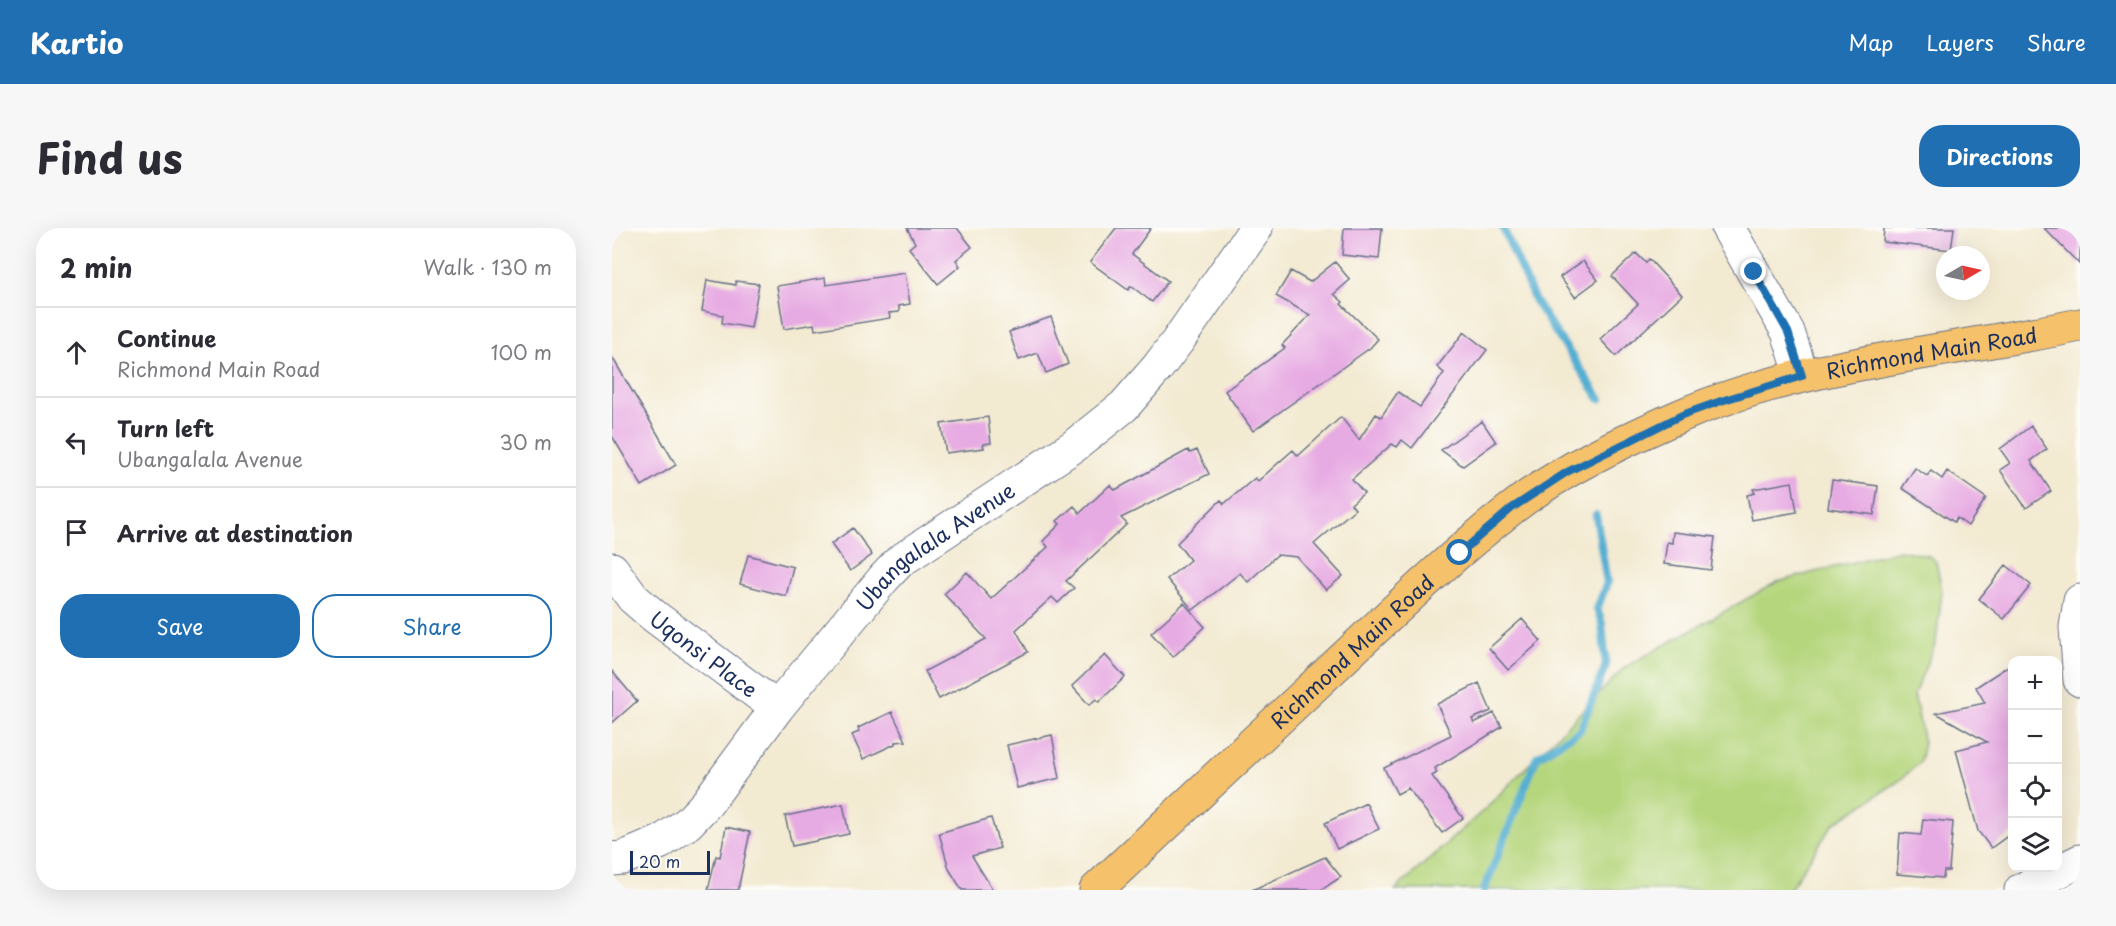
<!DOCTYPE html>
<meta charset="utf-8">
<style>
body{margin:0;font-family:"Playpen Sans",sans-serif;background:#f7f7f7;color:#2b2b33}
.controls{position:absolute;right:18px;bottom:18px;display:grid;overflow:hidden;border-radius:12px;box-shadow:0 6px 24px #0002}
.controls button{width:54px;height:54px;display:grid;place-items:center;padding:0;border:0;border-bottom:2px solid #e1e1e2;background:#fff;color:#2b2b33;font:30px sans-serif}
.compass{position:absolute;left:1324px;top:18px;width:54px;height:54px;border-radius:50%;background:#fff;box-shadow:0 6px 24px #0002;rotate:81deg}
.scale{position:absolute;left:18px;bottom:15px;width:80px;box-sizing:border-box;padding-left:6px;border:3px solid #1b2f5e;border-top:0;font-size:16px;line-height:21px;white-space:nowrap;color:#1b2f5e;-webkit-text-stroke:4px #fdfcf7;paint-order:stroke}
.stop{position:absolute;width:18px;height:18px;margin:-14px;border:4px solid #1f6fb2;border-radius:50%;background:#fff}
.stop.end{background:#1f6fb2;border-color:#fff;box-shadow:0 2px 6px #0008}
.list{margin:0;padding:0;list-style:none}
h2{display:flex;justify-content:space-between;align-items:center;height:78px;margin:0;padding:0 24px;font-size:26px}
h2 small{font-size:20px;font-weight:400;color:#7c7c81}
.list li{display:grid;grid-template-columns:39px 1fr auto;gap:18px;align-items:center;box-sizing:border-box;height:90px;padding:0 24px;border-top:2px solid #e1e1e2}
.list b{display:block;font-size:22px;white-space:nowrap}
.list p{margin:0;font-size:20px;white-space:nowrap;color:#7c7c81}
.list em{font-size:20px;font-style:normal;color:#7c7c81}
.actions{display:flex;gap:12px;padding:18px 24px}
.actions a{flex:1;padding:14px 0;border:2px solid #1f6fb2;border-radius:24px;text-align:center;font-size:21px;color:#1f6fb2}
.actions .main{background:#1f6fb2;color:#fff}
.icon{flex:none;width:33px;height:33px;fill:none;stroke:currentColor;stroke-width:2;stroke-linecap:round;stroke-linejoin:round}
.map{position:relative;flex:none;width:1468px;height:662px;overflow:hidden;border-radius:24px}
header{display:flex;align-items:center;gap:36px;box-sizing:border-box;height:84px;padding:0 30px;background:#1f6fb2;color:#fff}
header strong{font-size:28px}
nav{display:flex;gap:33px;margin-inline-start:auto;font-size:21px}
.intro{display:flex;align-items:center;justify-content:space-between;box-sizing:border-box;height:144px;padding:0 36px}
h1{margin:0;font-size:42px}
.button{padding:15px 27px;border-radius:24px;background:#1f6fb2;color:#fff;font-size:21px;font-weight:700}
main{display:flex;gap:36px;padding:0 36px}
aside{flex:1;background:#fff;border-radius:24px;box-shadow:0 6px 24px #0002}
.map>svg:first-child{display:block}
.green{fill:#b5d67d;stroke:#68826e;stroke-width:1.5}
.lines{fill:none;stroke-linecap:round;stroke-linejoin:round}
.stream{stroke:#54afd2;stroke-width:8}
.building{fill:#e7abe3}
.minor-casing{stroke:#677087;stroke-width:35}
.major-casing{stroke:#677087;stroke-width:35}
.minor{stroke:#fff;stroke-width:33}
.major{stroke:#f5c16b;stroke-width:33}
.route{stroke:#1f6fb2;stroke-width:8}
.labels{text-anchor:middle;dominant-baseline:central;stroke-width:4.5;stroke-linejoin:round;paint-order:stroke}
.street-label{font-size:21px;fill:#1b2f5e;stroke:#fdfcf7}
</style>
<header>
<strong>Kartio</strong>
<nav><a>Map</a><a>Layers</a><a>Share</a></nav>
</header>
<div class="intro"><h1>Find us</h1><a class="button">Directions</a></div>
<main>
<aside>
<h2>2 min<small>Walk · 130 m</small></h2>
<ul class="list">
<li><svg class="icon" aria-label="ahead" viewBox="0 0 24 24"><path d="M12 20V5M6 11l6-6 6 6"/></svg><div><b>Continue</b><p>Richmond Main Road</p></div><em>100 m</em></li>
<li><svg class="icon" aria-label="left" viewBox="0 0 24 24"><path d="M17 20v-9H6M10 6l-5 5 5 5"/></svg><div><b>Turn left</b><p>Ubangalala Avenue</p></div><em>30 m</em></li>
<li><svg class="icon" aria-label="arrive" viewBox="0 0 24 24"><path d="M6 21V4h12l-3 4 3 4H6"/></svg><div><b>Arrive at destination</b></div></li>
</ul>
<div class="actions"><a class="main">Save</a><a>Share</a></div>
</aside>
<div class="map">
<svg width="1468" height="662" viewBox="0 0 1468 662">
<rect width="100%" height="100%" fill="#fdfcf7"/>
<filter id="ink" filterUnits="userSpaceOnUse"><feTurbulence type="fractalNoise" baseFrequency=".0167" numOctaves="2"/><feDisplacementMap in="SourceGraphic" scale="12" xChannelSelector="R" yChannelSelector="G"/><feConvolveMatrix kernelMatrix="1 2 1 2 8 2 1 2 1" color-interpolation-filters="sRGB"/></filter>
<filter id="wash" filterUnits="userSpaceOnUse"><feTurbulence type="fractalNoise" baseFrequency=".008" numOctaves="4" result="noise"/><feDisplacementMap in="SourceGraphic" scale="24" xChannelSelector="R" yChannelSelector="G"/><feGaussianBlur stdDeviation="1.35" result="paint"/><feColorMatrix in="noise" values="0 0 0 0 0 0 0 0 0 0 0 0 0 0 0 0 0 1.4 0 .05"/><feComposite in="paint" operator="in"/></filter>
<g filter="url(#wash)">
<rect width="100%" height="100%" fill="#f3ead2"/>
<path class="green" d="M 1288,322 L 1317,328 L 1324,334 L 1330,363 L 1324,414 L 1302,466 L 1312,515 L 1308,534 L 1287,553 L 1221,596 L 1177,662 L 783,662 L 874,580 L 1013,439 L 1165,354 Z"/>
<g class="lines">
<path class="stream" d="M 891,0 L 923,73 L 988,171
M 872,662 L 925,529 L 968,502 L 994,437 L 990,395 L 985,381 L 995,355 L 984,287"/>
</g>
<g id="blocks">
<path class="building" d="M 295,0 L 345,0 L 360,19 L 344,32 L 348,38 L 326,56 L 297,20 L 303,15 Z
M 504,0 L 539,0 L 520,26 L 556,53 L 540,74 L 519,58 L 516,62 L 478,34 Z
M 732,0 L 770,0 L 767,31 L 730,27 Z
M 1272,0 L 1342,0 L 1339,22 L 1271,14 Z
M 1432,0 L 1468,0 L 1468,37 Z
M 1024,25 L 1034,35 L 1037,31 L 1070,67 L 1004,128 L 988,111 L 1026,76 L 1000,48 Z
M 971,33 L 986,52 L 963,69 L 948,49 Z
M 723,34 L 738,52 L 722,66 L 731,74 L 729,76 L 766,111 L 758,120 L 641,203 L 613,163 L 673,120 L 670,117 L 698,87 L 664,68 L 679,43 L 698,54 Z
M 293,45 L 298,76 L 287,78 L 287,84 L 277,85 L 278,90 L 203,102 L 202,96 L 172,101 L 165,58 L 213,50 L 214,57 Z
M 95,52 L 124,57 L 124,53 L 147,56 L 139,100 L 110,95 L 111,87 L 90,83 Z
M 439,89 L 456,136 L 434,145 L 426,125 L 407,132 L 397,104 Z
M 852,104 L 875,122 L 800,220 L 790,212 L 785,219 L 780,216 L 740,251 L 752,265 L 739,276 L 743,281 L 702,316 L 731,348 L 714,362 L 685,329 L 665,327 L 636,354 L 628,345 L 581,382 L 555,351 L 578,332 L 565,315 L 609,272 L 612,276 L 643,250 L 646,253 L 681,222 L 686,228 L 729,189 L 747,212 L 764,186 L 769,189 L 786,164 L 808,179 L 832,145 L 825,139 Z
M 0,129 L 64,237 L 30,258 L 0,208 Z
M 376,189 L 379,215 L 371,216 L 372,220 L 334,225 L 329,196 Z
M 870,193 L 884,214 L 851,238 L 829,222 Z
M 1419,198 L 1435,221 L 1419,233 L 1439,263 L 1414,280 L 1388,242 L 1398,235 L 1388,221 Z
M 576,222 L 578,225 L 585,222 L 597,246 L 509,290 L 515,296 L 454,353 L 462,360 L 446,375 L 440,369 L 404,402 L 416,424 L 327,471 L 313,443 L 374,411 L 332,366 L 355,344 L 379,371 L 436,319 L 431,313 L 448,296 L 445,293 L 462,278 L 468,285 L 498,257 L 503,262 Z
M 1303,240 L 1315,248 L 1319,243 L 1330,251 L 1335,243 L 1374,270 L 1356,298 L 1345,290 L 1342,294 L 1290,260 Z
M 1220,252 L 1266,258 L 1262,287 L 1216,280 Z
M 1180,254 L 1185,284 L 1140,292 L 1135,267 L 1143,265 L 1141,261 Z
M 241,300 L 260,327 L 238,343 L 219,316 Z
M 1061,304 L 1103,309 L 1099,342 L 1052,336 L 1055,314 L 1060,315 Z
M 136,327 L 181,339 L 174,368 L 128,356 Z
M 1394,337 L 1419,357 L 1392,391 L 1367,371 Z
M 572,375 L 593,399 L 561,429 L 539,405 Z
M 910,391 L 929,413 L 896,442 L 877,420 Z
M 493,427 L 513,449 L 487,474 L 484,471 L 477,477 L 460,458 Z
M 1401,435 L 1401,604 L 1379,620 L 1366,603 L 1344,522 L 1375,514 L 1324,485 L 1373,475 L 1364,459 Z
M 0,443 L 25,473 L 0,495 Z
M 867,455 L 879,483 L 860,491 L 862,495 L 882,485 L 890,499 L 823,540 L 825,545 L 820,548 L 851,590 L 830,605 L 796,560 L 785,566 L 772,540 L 839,507 L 825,476 Z
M 280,484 L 294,513 L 283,514 L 283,516 L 251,531 L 240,507 L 247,504 L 246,500 Z
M 440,507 L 448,550 L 405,560 L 395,517 Z
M 754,575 L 767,601 L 725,621 L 713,595 Z
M 231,576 L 237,606 L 180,618 L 173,588 Z
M 379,590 L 388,620 L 360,628 L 381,662 L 350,662 L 337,641 L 327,605 Z
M 1311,591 L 1341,594 L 1337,643 L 1332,643 L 1331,650 L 1285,646 L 1288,605 L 1309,607 Z
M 114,599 L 138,604 L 126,662 L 96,662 L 104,628 L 108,629 Z
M 713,629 L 729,649 L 709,662 L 640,662 Z"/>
</g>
</g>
<g filter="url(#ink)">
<use href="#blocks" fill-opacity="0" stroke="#677087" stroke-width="1.5"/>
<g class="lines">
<g class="minor-casing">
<g id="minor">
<path d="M 1116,0 L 1176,104 L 1190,148"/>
<path id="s1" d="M 0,341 L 21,370 L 42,388 L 165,480"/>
<path d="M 1468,373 L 1464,399 L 1468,452"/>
<path id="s2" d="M 0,631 L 11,630 L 49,614 L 76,595 L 95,575 L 165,480 L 272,350 L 288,333 L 462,218 L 512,178 L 546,139 L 565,114 L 644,0"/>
<path d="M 1409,662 L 1468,633"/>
</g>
</g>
<g class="major-casing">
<g id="major">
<path id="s3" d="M 484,662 C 563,588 641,515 720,441 C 778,387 836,330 899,281 C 947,243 1013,212 1068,188 C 1195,133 1335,125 1468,97"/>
</g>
</g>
<use href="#minor" class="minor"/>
<use href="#major" class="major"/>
</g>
</g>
<g class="lines" filter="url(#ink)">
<path class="route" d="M 848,325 L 900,280 L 955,244 L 1070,187 L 1109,173 L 1190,148 L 1176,104 L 1142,44"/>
</g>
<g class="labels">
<g class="street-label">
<text stroke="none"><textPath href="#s3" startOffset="1017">Richmond Main Road</textPath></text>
<text stroke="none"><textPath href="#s2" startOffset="459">Ubangalala Avenue</textPath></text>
<text stroke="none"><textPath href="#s3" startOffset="350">Richmond Main Road</textPath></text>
<text stroke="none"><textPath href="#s1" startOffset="126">Uqonsi Place</textPath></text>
</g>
</g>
</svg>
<div class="controls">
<button>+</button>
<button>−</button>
<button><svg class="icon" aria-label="locate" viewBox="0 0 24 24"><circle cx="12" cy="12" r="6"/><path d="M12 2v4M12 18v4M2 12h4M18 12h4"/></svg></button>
<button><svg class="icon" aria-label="layers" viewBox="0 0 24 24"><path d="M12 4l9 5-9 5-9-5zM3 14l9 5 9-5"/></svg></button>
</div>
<svg class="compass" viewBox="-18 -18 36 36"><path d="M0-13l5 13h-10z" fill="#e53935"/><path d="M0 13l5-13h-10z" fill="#7c7c81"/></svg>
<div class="scale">20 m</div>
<div class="stop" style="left:848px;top:325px"></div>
<div class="stop end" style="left:1142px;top:44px"></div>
</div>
</main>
